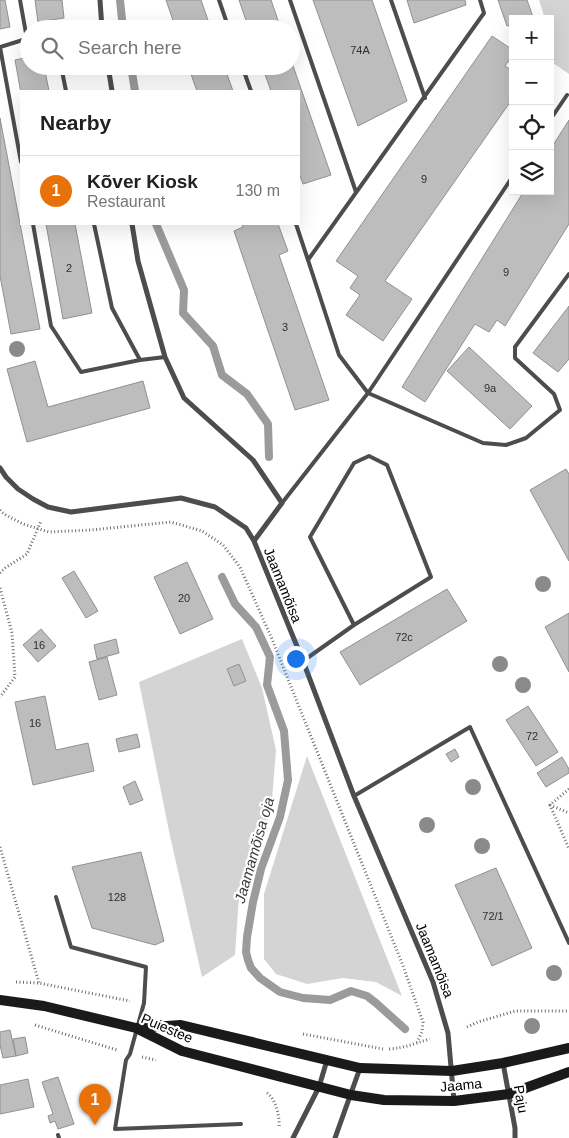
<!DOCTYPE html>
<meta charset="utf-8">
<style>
body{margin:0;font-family:Arial,sans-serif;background:#f2f2f2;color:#202124}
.controls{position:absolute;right:15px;top:15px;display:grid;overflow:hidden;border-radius:0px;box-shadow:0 5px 20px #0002}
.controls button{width:45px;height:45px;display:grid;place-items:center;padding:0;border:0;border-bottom:1px solid #e0e0e0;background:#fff;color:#202124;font:25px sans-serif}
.you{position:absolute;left:295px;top:658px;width:18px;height:18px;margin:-12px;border:4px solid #fff;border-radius:50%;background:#1a73e8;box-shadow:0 0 0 8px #1a73e833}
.badge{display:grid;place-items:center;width:32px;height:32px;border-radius:50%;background:#db2777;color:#fff;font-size:16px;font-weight:700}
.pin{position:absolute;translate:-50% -41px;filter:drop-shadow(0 1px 2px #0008)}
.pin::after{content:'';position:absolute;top:26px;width:18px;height:15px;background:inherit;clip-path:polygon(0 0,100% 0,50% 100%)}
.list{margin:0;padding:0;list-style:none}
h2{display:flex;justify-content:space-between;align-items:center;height:65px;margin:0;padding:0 20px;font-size:21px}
h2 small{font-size:16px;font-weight:400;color:#757577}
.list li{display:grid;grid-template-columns:32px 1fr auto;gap:15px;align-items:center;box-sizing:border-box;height:70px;padding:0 20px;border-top:1px solid #e0e0e0}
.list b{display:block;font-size:19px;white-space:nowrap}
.list p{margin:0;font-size:16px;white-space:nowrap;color:#757577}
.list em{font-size:16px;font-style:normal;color:#757577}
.icon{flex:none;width:28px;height:28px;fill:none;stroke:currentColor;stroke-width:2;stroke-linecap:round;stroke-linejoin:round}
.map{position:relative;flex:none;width:569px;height:1138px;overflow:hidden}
.search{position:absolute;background:#fff;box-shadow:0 5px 20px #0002;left:20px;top:20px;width:280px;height:55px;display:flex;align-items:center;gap:12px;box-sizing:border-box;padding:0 18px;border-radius:28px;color:#757577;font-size:19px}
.panel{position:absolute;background:#fff;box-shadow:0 5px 20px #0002;left:20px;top:90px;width:280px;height:135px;border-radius:0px}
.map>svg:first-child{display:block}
.green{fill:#d4d4d4}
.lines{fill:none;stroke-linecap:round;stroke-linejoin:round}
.stream{stroke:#9b9b9b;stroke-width:8}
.building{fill:#bdbdbd;stroke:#919191}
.path{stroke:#6f6f6f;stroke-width:3;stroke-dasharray:1 2.5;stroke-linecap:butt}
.service{stroke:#4d4d4d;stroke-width:4}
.minor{stroke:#4d4d4d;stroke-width:5}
.secondary{stroke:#1a1a1a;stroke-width:10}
.tree{fill:#8a8a8a}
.labels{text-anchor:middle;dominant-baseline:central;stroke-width:4.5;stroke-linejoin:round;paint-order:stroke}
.number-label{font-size:11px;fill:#2f2f2f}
.street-label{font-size:14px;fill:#000;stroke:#fff}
.water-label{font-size:15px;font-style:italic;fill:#3c3c3c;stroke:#fff}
</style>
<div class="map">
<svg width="569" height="1138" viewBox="0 0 569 1138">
<rect width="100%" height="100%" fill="#fff"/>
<path class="green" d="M 539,0 L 569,0 L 569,74 L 550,61 L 550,19 L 545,19 Z
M 242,639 L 262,688 L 276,750 L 271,812 L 239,896 L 235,955 L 202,977 L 170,836 L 139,682 Z
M 307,756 L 402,996 L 376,982 L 343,978 L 307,984 L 276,974 L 264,959 L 264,894 Z"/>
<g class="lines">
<path class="stream" d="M 120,0 L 123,29
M 131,66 L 135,91
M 156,224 L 184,290 L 183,313 L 213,346 L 222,375 L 247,394 L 268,424 L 269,457
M 222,577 L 235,604 L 256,627 L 270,657 L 267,685 L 284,731 L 288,780 L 280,817 L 261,869 L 253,902 L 247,937 L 246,952 L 248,960 L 251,968 L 260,978 L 280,992 L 303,998 L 330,1000 L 351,991 L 367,996 L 376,1003 L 405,1029"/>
</g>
<path class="building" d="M 0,0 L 5,0 L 10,27 L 0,29 Z
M 35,0 L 62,0 L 64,18 L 38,22 Z
M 166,0 L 201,0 L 211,29 L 176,29 Z
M 239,0 L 271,0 L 281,29 L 249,29 Z
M 313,0 L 372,0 L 407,101 L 358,126 Z
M 407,0 L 465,0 L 466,5 L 414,23 Z
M 498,0 L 527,0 L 533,17 L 513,19 L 513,25 L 507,26 Z
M 492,36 L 513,50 L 513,55 L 505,66 L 513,71 L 513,98 L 385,281 L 412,299 L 383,341 L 346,315 L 360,295 L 350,288 L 358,276 L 336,261 Z
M 29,57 L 29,66 L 44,66 L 49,91 L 21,91 L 21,93 L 15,60 Z
M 291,60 L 331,175 L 303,184 L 299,173 L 299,91 L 271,91 L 262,66 L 291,66 Z
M 188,66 L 224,66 L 233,91 L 197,91 Z
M 0,118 L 40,329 L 11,334 L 0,276 Z
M 569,120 L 569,224 L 505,326 L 497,320 L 489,332 L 475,324 L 425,402 L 402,387 L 524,191 L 550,191 L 550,150 Z
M 46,224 L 75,224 L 92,313 L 63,319 Z
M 242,224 L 278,224 L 288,251 L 279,255 L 329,400 L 295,410 L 234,231 L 243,227 Z
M 569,306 L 569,359 L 558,372 L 533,353 Z
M 469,347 L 532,406 L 510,429 L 447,371 Z
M 35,361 L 48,407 L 143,381 L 150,408 L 27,442 L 7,369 Z
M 566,469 L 569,474 L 569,561 L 530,490 Z
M 187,562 L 213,619 L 180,634 L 154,577 Z
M 74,571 L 98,611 L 86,618 L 62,578 Z
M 447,589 L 467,621 L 360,685 L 340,652 Z
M 569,613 L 569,672 L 545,627 Z
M 41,629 L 56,646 L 38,662 L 23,645 Z
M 116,639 L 119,653 L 97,659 L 94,645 Z
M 107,657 L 117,695 L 99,700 L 89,662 Z
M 239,664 L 246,681 L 234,686 L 227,669 Z
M 45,696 L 56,750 L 88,743 L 94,771 L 33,785 L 15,702 Z
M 528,706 L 558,752 L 536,766 L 506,720 Z
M 137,734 L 140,747 L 119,752 L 116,739 Z
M 455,749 L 459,757 L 451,762 L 446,754 Z
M 562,757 L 569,769 L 569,773 L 546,787 L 537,773 Z
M 135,781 L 143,800 L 130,805 L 123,787 Z
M 141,852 L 164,941 L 155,945 L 92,928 L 72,867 Z
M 496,868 L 532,948 L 492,966 L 455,885 Z
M 10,1030 L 16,1056 L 3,1058 L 0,1045 L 0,1032 Z
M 25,1037 L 28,1053 L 16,1056 L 13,1039 Z
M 58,1077 L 74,1124 L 58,1129 L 55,1121 L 50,1123 L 48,1116 L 53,1114 L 42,1082 Z
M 28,1079 L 34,1107 L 0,1114 L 0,1085 Z"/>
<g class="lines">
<path class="path" d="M 0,510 L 4,514 L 23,524 L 49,532 L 91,530 L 171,522 L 202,531 L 223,545 L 240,567 L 272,639 L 403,966 L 423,1022 L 422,1032 L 417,1042
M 0,573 L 5,568 L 27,554 L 41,521
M 0,588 L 12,633 L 15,677 L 0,697
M 569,789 L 550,805 L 569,849
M 550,805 L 569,813
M 0,847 L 39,983
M 16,982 L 39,983 L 130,1001
M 35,1025 L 117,1050
M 467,1027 L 478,1022 L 515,1011 L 569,1011
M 303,1034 L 383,1049
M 389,1049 C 406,1048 415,1043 430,1039
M 142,1057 L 156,1060
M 267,1093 C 276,1099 280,1117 279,1128"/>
<path class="service" d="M 20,0 L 27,39
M 219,0 L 229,29
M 290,0 L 356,192
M 391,0 L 425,98
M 480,0 L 484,13 L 308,260 L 339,355 L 368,393 L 483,443 L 506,445 L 526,438 L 560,410 L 554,394 L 515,358 L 515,347 L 569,274
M 89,29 L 102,27
M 61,66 L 66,91
M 242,66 L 251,91
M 550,120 L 567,95
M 21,162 L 0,47 L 26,39
M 33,224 L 51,326 L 81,372 L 140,360 L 165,357
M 94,224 L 112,308 L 140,360
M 296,224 L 308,260
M 282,503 L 368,393 L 513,176
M 303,661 L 354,625 L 431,577 L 387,465 L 369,456 L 354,463 L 310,537 L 354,625
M 354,796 L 470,727 L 569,943
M 56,897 L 71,947 L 146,967 L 144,1003 L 130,1054 L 126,1060 L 115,1129 L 241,1124
M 58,1135 L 59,1138"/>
<path class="minor" d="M 100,0 L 102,29
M 108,66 L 112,91
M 132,224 L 138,261 L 165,357 L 184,398 L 253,460 L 282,503 L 254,541 L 303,661 L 354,796 L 433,982 L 448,1033 L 454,1101
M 0,468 L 6,477 L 18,489 L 33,499 L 48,507 L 71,512 L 181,498 L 215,507 L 246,528 L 254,541
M 503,1063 L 515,1128 L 515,1138
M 293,1138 L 319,1087 L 327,1060
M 335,1138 L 360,1068"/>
<path class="secondary" d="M 0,1000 L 44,1006 L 136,1028 L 182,1051 L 351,1095 L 384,1100 L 454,1101 L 509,1094 L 569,1072
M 137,1028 L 181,1025 L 360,1068 L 452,1071 L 503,1063 L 569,1048"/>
</g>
<g class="tree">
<circle cx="17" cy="349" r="8"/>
<circle cx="543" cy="584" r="8"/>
<circle cx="500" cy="664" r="8"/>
<circle cx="523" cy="685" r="8"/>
<circle cx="473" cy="787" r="8"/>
<circle cx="427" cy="825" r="8"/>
<circle cx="482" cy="846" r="8"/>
<circle cx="554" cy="973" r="8"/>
<circle cx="532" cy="1026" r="8"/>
</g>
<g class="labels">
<g class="number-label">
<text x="360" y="50">74A</text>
<text x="424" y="179">9</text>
<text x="69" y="268">2</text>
<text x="506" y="272">9</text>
<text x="285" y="327">3</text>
<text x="490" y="388">9a</text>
<text x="184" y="598">20</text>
<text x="404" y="637">72c</text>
<text x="39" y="645">16</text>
<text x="35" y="723">16</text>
<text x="532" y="736">72</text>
<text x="117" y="897">128</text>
<text x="493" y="916">72/1</text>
</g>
<g class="street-label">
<text transform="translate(283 585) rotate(68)">Jaamamõisa</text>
<text transform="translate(435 960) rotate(68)">Jaamamõisa</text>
<text transform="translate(167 1028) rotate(23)">Puiestee</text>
<text transform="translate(461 1085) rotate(-5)">Jaama</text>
<text transform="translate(521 1099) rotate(80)">Paju</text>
</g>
<g class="water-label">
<text transform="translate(254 850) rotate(-74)">Jaamamõisa oja</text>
</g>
</g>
</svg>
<div class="controls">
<button>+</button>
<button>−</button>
<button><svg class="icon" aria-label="locate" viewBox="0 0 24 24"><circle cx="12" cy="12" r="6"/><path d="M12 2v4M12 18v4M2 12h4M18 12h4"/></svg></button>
<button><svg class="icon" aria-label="layers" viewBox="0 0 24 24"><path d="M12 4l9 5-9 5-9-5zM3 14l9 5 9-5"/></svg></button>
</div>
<div class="you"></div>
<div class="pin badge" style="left:95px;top:1125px;background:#e8710a">1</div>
<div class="search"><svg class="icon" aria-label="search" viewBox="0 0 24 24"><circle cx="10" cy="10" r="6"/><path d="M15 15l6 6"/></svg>Search here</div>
<section class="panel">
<h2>Nearby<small></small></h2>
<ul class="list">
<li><span class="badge" style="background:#e8710a">1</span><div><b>Kõver Kiosk</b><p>Restaurant</p></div><em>130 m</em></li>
</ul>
</section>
</div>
